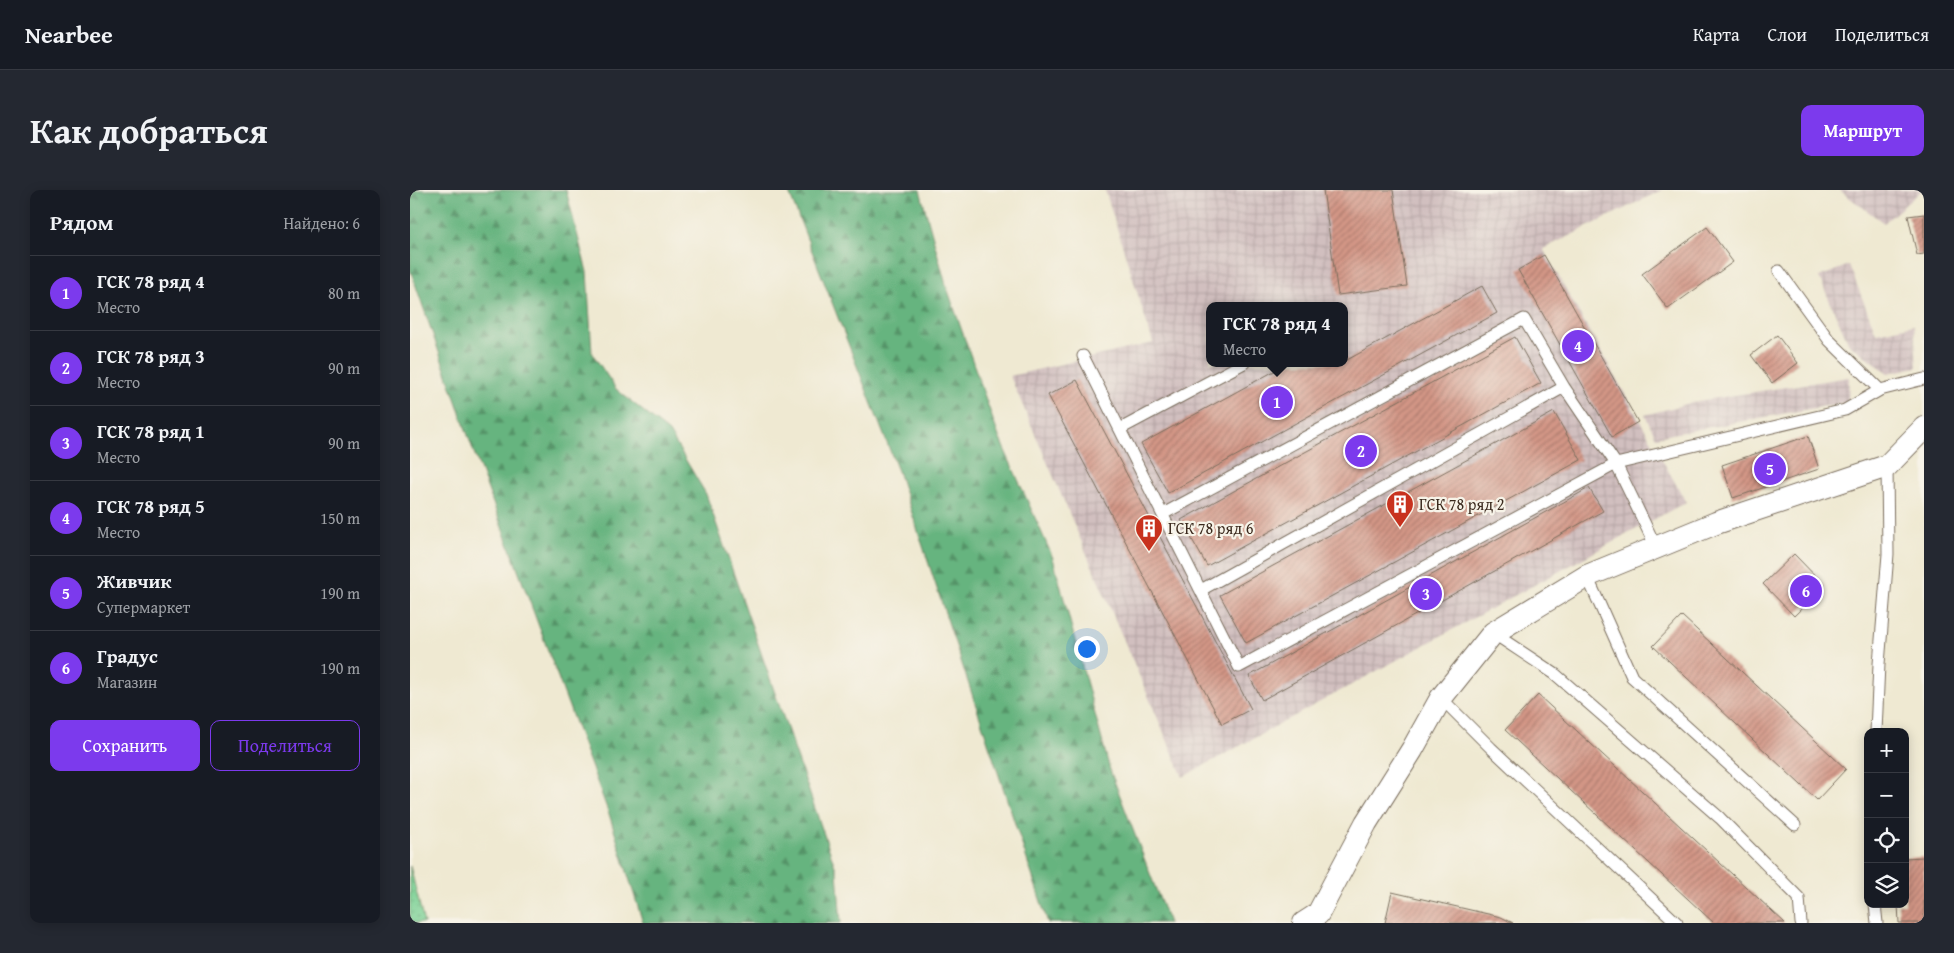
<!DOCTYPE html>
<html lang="ru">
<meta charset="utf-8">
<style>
body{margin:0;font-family:"Gentium Book Plus",serif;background:#242831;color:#f1f3f6}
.controls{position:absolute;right:15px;bottom:15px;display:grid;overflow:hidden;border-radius:10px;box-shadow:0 2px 12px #0003}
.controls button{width:45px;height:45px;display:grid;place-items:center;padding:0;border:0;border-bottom:1px solid #363941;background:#171b24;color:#f1f3f6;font:25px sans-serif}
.you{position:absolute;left:676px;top:458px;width:18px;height:18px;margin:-12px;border:4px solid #fff;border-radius:50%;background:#1a73e8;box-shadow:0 0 0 8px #1a73e833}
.badge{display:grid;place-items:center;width:32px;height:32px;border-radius:50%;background:#7c3aed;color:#fff;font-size:16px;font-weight:700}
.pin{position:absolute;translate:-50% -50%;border:2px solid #fff;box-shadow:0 1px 5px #0006}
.popup{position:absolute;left:796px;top:112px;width:142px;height:65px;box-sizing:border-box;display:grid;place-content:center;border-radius:10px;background:#171b24;filter:drop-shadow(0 1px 4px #0005);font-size:16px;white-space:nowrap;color:#9ea1a6}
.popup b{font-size:19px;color:#f1f3f6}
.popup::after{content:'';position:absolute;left:50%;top:100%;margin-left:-10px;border:10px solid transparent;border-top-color:#171b24}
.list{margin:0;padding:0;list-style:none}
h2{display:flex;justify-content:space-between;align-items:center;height:65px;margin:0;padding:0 20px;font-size:21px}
h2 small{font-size:16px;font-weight:400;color:#9ea1a6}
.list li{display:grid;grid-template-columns:32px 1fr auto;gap:15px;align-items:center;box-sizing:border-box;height:75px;padding:0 20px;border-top:1px solid #363941}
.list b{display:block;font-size:19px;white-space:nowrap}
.list p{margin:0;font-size:16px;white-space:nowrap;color:#9ea1a6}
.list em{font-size:16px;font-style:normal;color:#9ea1a6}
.actions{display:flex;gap:10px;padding:15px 20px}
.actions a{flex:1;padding:11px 0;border:1px solid #7c3aed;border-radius:10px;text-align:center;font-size:18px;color:#7c3aed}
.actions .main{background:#7c3aed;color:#fff}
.icon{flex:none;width:28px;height:28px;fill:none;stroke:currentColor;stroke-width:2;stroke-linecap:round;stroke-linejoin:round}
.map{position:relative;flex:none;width:1514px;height:733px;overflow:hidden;border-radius:10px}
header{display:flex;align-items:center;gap:30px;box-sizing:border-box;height:70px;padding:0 25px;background:#171b24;border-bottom:1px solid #363941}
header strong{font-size:24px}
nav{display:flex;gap:28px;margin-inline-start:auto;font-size:18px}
.intro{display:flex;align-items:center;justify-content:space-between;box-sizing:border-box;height:120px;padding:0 30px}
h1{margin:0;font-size:35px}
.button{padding:12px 22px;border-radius:10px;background:#7c3aed;color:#fff;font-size:18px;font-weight:700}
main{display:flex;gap:30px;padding:0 30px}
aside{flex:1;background:#171b24;border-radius:10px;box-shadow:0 2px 12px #0003}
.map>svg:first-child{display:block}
.industrial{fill:url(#industrial-grid);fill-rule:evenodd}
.grass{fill:url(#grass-dots);stroke:#5c7e5a}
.forest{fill:url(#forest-firs);stroke:#506f4e}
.building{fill:url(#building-hatch)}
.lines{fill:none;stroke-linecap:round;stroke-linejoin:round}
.service-casing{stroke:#7a6d5d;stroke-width:13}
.minor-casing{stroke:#7a6d5d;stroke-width:24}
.service{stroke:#fff;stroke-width:11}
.minor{stroke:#fff;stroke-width:22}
.labels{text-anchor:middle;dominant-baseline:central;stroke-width:4.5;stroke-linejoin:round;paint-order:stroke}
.poi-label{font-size:16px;fill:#3b2a1e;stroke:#f7f3e8;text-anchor:start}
</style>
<header>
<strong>Nearbee</strong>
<nav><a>Карта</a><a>Слои</a><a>Поделиться</a></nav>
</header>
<div class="intro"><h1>Как добраться</h1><a class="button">Маршрут</a></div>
<main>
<aside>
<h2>Рядом<small>Найдено: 6</small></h2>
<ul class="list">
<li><span class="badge">1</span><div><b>ГСК 78 ряд 4</b><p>Место</p></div><em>80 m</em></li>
<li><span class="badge">2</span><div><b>ГСК 78 ряд 3</b><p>Место</p></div><em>90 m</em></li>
<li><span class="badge">3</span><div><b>ГСК 78 ряд 1</b><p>Место</p></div><em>90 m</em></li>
<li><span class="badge">4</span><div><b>ГСК 78 ряд 5</b><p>Место</p></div><em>150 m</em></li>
<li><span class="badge">5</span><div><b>Живчик</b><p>Супермаркет</p></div><em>190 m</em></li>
<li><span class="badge">6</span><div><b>Градус</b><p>Магазин</p></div><em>190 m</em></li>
</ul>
<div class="actions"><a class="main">Сохранить</a><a>Поделиться</a></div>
</aside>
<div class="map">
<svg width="1514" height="733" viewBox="0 0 1514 733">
<defs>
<pattern id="industrial-grid" width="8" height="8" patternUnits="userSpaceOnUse" patternTransform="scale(1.25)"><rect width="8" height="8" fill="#d1bfbf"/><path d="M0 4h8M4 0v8" fill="none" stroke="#b4a4a4"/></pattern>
<pattern id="grass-dots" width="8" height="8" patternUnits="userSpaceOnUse" patternTransform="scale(1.25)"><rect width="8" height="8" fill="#7dd296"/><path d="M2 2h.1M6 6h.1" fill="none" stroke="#6db481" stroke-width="1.8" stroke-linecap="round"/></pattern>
<pattern id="forest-firs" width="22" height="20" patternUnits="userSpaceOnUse" patternTransform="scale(1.25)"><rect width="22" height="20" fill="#66b47f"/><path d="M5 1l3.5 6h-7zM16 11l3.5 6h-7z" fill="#559367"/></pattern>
<pattern id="building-hatch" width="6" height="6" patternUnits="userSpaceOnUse" patternTransform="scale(1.25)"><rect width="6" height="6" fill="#d39686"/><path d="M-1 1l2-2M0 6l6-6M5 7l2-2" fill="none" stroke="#ac7b6d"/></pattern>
</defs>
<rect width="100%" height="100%" fill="#f7f3e8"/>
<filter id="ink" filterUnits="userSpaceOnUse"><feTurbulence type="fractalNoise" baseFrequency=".02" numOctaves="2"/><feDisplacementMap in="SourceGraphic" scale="10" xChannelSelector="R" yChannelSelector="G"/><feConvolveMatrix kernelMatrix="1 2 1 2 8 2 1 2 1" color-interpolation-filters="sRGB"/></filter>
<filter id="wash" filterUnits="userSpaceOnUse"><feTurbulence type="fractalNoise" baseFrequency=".0096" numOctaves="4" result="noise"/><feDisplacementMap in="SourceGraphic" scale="20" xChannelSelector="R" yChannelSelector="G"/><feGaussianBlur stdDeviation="1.12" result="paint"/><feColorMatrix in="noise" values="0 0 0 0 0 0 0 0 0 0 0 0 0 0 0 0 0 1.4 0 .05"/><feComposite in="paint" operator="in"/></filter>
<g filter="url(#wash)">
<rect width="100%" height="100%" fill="#efe9d2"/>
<path class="industrial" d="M 695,0 L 1252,0 L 1133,59 L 1276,312 L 773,587 L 600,186 L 743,153 ZM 800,116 L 934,116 L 934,173 L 800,173 Z
M 1429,0 L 1512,0 L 1474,33 Z
M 1439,75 L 1466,143 L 1504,135 L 1507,177 L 1478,183 L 1439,154 L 1409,87 Z
M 1439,187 L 1438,212 L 1246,247 L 1235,225 L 1288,211 Z"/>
<path class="grass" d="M 0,676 L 14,733 L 0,733 Z"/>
<path class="forest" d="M 0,0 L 156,0 L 177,82 L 182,163 L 206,199 L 259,242 L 296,304 L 427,682 L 431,733 L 233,733 L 199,624 L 62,257 L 0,79 Z
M 378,0 L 510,0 L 536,95 L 589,247 L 643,368 L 700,580 L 759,733 L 638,733 L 488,281 Z"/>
<g id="blocks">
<path class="building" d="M 913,0 L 983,0 L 997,96 L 928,105 Z
M 1514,24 L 1514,64 L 1507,65 L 1498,26 Z
M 1297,37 L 1323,72 L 1258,119 L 1232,84 Z
M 1134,65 L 1228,232 L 1202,247 L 1108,80 Z
M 1072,96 L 1087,123 L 758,303 L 731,254 L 879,173 L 934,173 L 934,164 L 937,170 Z
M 1367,145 L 1388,173 L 1362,193 L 1341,165 Z
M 1105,147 L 1131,193 L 797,376 L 771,330 Z
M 667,190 L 841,519 L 812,534 L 638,205 Z
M 1144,222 L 1171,270 L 836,453 L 810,405 Z
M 1398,246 L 1409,279 L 1323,308 L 1312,275 Z
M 1179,298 L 1193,321 L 852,510 L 839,486 Z
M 1384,364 L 1415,396 L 1384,426 L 1353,394 Z
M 1272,426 L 1436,579 L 1407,610 L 1243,456 Z
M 1128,505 L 1375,733 L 1304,733 L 1095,540 Z
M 1514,667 L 1514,733 L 1489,733 L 1488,714 L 1495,714 L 1495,668 Z
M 982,702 L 1091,727 L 1103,733 L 975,733 Z"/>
</g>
</g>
<g filter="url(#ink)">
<use href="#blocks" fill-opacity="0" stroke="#7a6d5d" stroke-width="1"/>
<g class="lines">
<g class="service-casing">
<path id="service" d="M 1369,81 L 1419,150 L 1470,200
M 673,166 L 829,477 L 1206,274 L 1154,197 L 1114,129 L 753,324
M 710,239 L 834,173
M 1246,357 L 1206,274 L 1435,220 L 1470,200 L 1514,189
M 1177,386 L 1222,487 L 1385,635
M 791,400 L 1154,197
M 1083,443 L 1145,484 L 1310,628 L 1389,708 L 1391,733
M 1031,508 L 1081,558 L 1267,733
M 1466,542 L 1469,474 L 1478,364 L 1477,276
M 1465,714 L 1467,733"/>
</g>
<g class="minor-casing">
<path id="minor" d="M 894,733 L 908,724 L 956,633 L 1002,560 L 1031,508 L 1083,443 L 1177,386 L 1306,333 L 1477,276 L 1514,238"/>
</g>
<use href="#service" class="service"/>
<use href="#minor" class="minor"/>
</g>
</g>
<defs>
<g id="building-pin" transform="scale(1.4375)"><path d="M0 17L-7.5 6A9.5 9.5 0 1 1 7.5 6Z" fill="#c8321e" stroke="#f7f3e8"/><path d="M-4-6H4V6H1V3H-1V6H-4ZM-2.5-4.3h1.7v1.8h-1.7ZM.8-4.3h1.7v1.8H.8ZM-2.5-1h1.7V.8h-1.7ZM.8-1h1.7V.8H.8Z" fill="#fff"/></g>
</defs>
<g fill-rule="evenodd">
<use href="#building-pin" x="990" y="314"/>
<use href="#building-pin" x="739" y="338"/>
</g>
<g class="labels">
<g class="poi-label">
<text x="1009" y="314">ГСК 78 ряд 2</text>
<text x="758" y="338">ГСК 78 ряд 6</text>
</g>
</g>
</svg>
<div class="controls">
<button>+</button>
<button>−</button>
<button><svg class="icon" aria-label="locate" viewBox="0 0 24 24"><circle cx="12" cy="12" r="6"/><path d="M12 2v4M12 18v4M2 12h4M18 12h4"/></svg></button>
<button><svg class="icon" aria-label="layers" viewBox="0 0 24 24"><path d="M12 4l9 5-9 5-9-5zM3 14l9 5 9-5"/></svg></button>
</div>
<div class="you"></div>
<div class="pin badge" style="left:867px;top:212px">1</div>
<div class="popup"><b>ГСК 78 ряд 4</b>Место</div>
<div class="pin badge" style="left:951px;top:261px">2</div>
<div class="pin badge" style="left:1016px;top:404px">3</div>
<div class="pin badge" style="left:1168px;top:156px">4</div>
<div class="pin badge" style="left:1360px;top:279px">5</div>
<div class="pin badge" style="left:1396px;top:401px">6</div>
</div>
</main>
